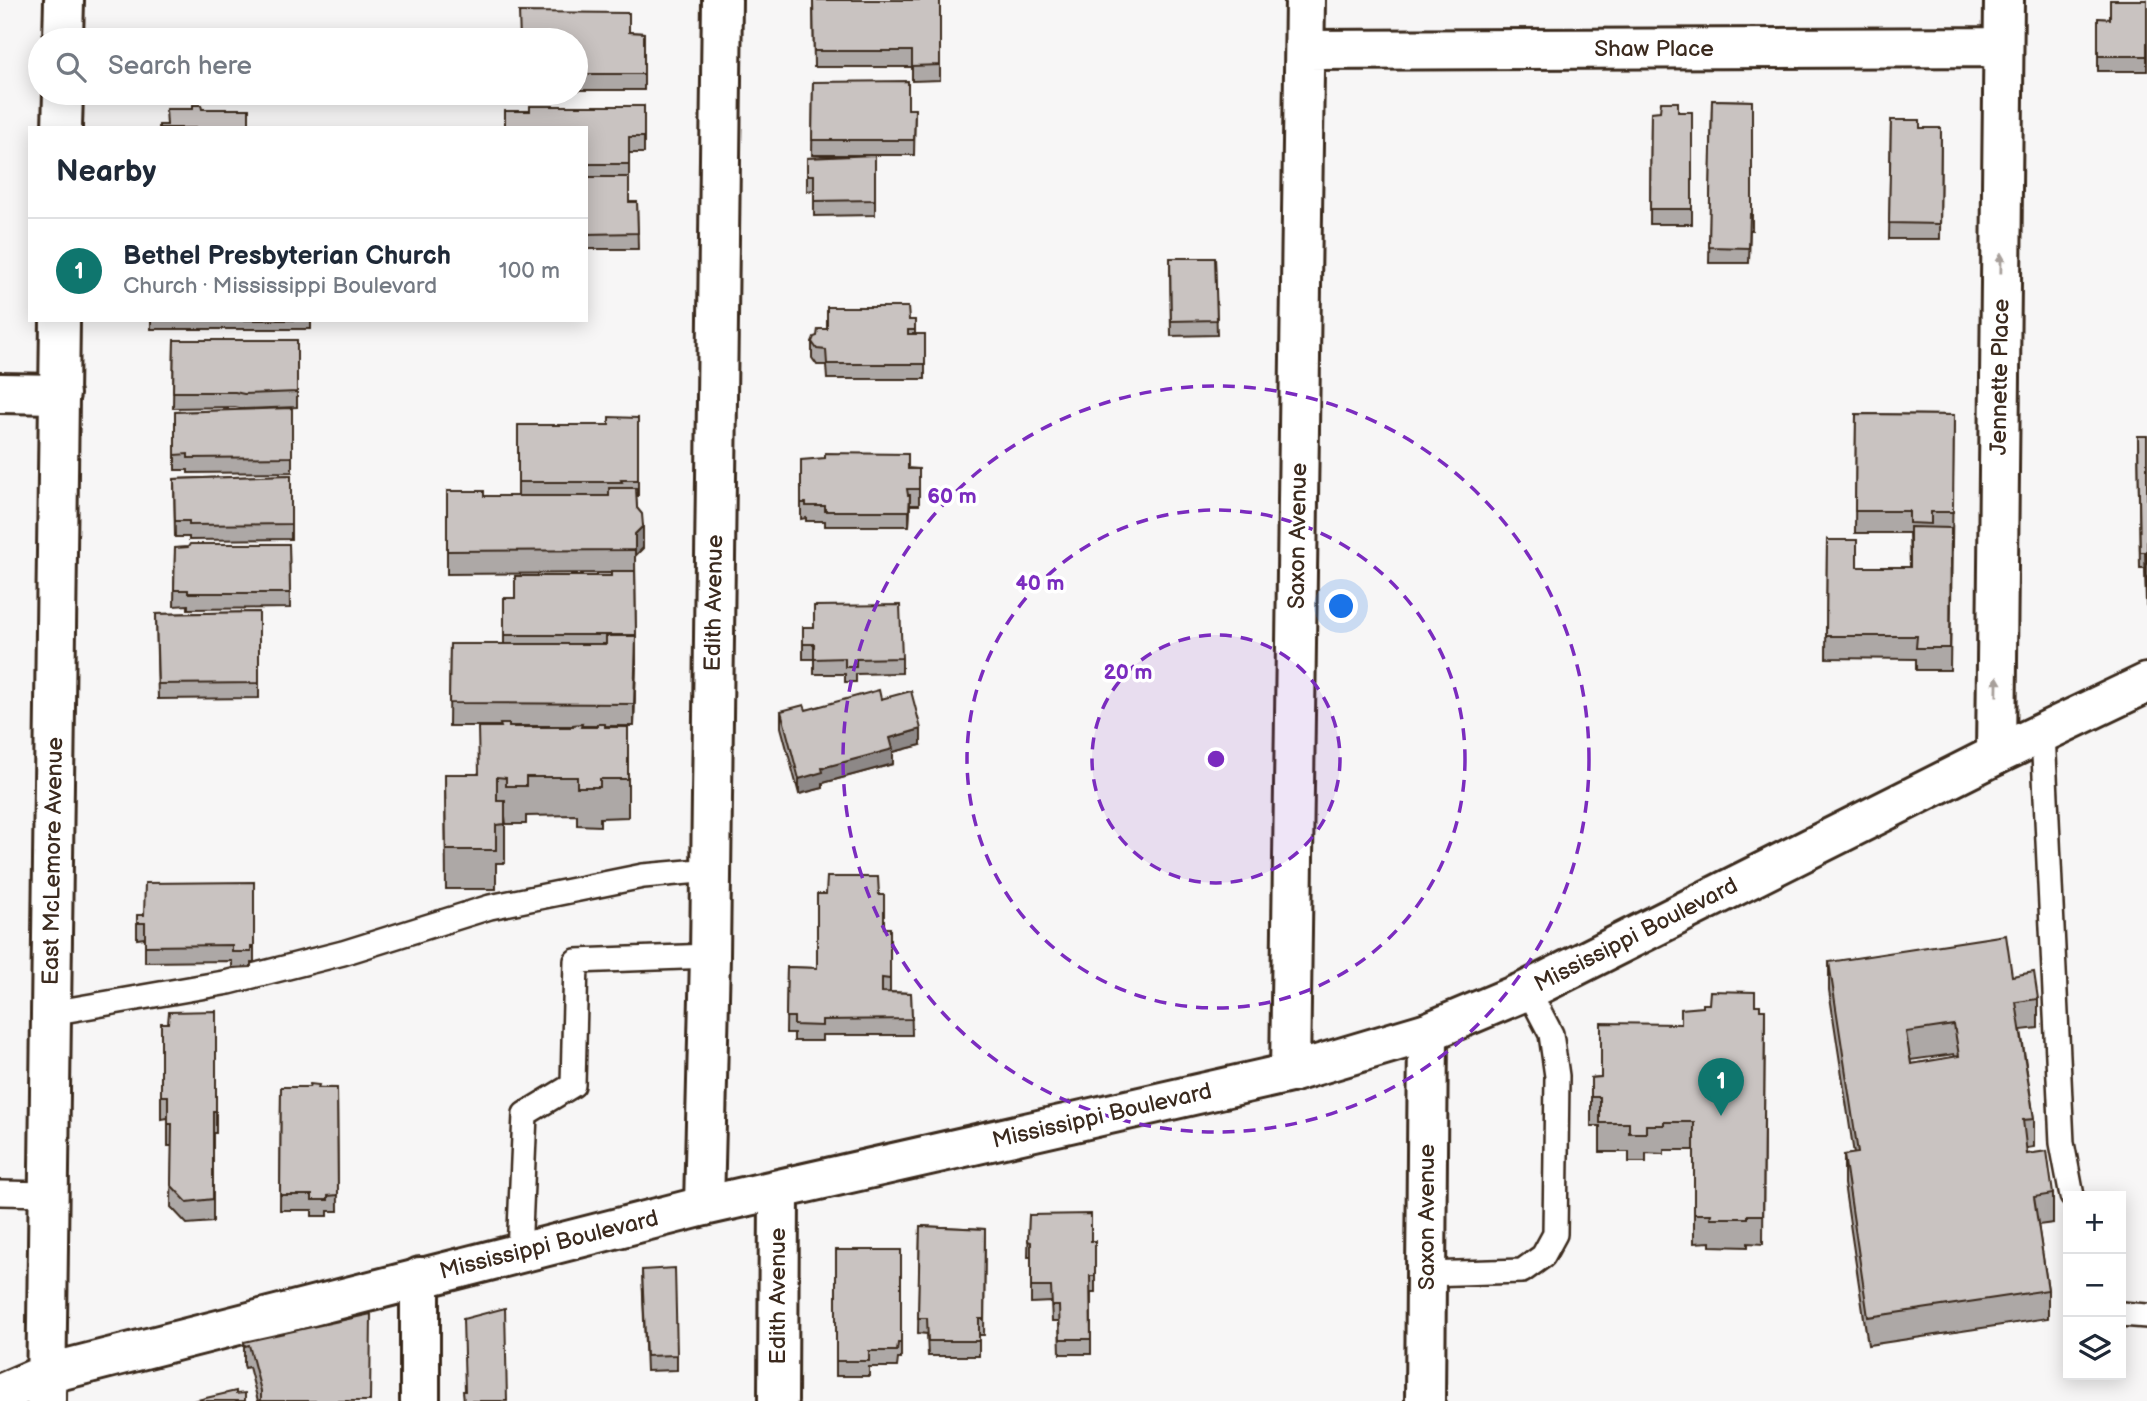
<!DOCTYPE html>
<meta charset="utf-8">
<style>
body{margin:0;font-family:"Balsamiq Sans",sans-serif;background:#f2f2f3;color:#1f2937}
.controls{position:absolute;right:21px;bottom:21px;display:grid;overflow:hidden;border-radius:0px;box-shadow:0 4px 18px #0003}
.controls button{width:63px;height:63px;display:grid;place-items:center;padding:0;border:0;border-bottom:2px solid #e0e1e3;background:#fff;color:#1f2937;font:35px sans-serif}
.you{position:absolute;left:1342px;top:607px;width:24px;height:24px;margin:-18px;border:5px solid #fff;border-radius:50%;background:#1a73e8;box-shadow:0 0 0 10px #1a73e833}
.badge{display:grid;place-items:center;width:46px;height:46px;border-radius:50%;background:#0f766e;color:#fff;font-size:23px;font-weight:700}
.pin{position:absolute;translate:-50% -58px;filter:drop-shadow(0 2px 4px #0008)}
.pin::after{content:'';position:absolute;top:37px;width:24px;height:21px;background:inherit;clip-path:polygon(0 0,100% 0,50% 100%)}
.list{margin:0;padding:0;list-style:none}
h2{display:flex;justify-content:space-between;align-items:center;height:91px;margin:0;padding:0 28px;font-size:30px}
h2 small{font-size:23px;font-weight:400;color:#747a83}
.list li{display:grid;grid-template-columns:46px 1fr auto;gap:21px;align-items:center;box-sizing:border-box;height:105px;padding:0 28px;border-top:2px solid #e0e1e3}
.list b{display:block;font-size:26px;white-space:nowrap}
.list p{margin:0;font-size:23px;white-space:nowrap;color:#747a83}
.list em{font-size:23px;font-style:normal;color:#747a83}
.icon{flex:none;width:38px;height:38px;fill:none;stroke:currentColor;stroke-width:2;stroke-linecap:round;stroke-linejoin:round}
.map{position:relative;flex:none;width:2147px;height:1401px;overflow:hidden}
.search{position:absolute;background:#fff;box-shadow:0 4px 18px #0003;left:28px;top:28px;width:560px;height:77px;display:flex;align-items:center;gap:18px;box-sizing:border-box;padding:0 24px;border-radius:38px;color:#747a83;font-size:26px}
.panel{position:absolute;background:#fff;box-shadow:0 4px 18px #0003;left:28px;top:126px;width:560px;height:196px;border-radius:0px}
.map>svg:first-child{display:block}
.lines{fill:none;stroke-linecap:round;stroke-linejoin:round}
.service-casing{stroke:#3b2a1e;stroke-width:28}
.minor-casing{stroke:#3b2a1e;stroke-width:44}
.secondary-casing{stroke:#3b2a1e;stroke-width:44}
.service{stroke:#fff;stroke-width:23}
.minor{stroke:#fff;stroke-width:38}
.secondary{stroke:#fff;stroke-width:38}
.wall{fill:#ada8a6;stroke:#3b2a1e;stroke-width:2;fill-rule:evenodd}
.shaded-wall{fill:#8d8887;stroke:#3b2a1e;stroke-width:2}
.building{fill:#c9c3c1;stroke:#3b2a1e;stroke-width:2;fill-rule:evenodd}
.oneway{fill:#a79f9a}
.ring{fill:none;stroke:#7b2cbf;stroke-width:3.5;stroke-dasharray:12 9}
.labels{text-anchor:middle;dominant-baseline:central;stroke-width:7;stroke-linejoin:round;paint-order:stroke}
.street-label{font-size:23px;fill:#3b2a1e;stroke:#fff}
.centre{fill:#7b2cbf;stroke:#fff;stroke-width:3.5}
.ring-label{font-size:21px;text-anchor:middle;font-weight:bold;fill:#7b2cbf;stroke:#fff;stroke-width:7;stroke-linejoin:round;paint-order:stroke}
</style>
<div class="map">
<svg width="2147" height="1401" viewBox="0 0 2147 1401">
<rect width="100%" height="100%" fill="#f7f6f6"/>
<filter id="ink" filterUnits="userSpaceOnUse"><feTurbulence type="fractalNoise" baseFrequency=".0143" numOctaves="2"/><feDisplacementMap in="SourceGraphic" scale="14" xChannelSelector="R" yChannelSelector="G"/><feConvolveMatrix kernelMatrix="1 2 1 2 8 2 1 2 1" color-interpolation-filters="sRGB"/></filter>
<g filter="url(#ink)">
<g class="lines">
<g class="service-casing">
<path id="service" d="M 2043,733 L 2062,1143 L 2072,1196
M 51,1013 L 229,982 L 343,953 L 490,907 L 643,876 L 711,870
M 0,1193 L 49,1194
M 519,1253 L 525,1114 L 573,1085 L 576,961 L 710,956
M 1426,1274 L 1522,1271 L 1543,1256 L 1555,1234 L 1557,1076 L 1551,1034 L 1528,990
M 2121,1314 L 2147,1316"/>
</g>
<g class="minor-casing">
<path id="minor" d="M 1305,50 L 2003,47
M 0,393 L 60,394
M 1996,755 L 2004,0
M 1290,1073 L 1305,0
M 704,1206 L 710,956 L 722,0
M 420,1401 L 420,1277
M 778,1401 L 779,1191
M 1425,1401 L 1428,1032"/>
</g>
<g class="secondary-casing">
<path id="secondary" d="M 63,40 L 64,0
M 62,128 L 63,93
M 0,1394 L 46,1374 L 704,1206 L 1290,1073 L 1428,1032 L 1528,990 L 1996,755 L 2147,683
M 46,1400 L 60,320"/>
</g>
<use href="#service" class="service"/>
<use href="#minor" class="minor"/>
<use href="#secondary" class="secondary"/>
</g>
<path class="wall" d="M 813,0 L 940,0 L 940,80 L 912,81 L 912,67 L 814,67 Z
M 2147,0 L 2147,71 L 2098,71 L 2098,18 L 2110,19 Z
M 629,32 L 644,33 L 644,90 L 576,90 L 576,40 Z
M 813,82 L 908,109 L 915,109 L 914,155 L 875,155 L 875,215 L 814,216 L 814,190 L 807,191 L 807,158 L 875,155 L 812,155 Z
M 1712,100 L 1752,101 L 1752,230 L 1750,230 L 1749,263 L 1709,263 Z
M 644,106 L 644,153 L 629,153 L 629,202 L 637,202 L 638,249 L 586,249 L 586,128 Z
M 1651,112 L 1692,112 L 1692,224 L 1650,224 Z
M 1891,120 L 1920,128 L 1941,128 L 1940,239 L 1889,239 Z
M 1215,258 L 1217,335 L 1171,336 L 1170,259 Z
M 151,320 L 311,320 L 311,329 L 151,329 Z
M 909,320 L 915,320 L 915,334 L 925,334 L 925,379 L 827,379 L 826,365 L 817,365 L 812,358 L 812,342 L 827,329 Z
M 174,340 L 297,340 L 297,407 L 244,409 L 235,407 L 173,408 Z
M 292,408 L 292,472 L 188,473 L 188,470 L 175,470 L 175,412 Z
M 1856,414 L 1954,415 L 1950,670 L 1916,670 L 1916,659 L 1826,658 L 1827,540 L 1857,567 L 1910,567 L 1909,533 L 1855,533 Z
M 638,418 L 638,496 L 636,496 L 637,508 L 643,548 L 635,556 L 636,659 L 634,726 L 605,726 L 605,727 L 628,727 L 628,817 L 600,818 L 600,826 L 577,825 L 577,815 L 526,816 L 526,824 L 506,824 L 505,816 L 505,863 L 496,863 L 496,889 L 446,889 L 445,774 L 478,774 L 501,727 L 500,726 L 449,726 L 450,644 L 504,644 L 504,598 L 515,598 L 611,576 L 611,573 L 447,574 L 447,491 L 484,496 L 518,496 L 518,425 L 609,425 ZM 509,726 L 573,726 L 573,727 L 509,727 ZM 582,726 L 597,726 L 597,727 L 582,727 Z
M 2138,436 L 2147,436 L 2147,603 L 2146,604 L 2145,568 L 2140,568 Z
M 801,460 L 919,469 L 919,505 L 910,505 L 909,526 L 825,526 L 825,521 L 806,521 L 806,518 L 801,519 Z
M 291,475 L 291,539 L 189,540 L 189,537 L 175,537 L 174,479 Z
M 289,544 L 290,608 L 188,609 L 188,605 L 174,606 L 175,548 Z
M 259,612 L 259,698 L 158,699 L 156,614 Z
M 803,627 L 814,627 L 902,658 L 902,673 L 856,674 L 856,682 L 845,682 L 845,674 L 814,674 L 814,659 L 803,659 Z
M 881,699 L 921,745 L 893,752 L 893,764 L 823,783 L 823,788 L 799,794 L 781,727 L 781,711 L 806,710 Z
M 254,882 L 254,962 L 251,962 L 251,967 L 232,968 L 232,961 L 145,962 L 145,938 L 137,939 L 137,915 L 144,915 Z
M 879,895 L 884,928 L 890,928 L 890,992 L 911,993 L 912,1035 L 822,1035 L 822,1041 L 794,1041 L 794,1033 L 786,1033 L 787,967 L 817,968 Z
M 1829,962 L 2012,976 L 2038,999 L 2038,1028 L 2021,1030 L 2034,1119 L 2034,1147 L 2027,1148 L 2027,1154 L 2053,1194 L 2053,1223 L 2038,1225 L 2048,1290 L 2048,1318 L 1868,1345 L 1844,1184 L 1844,1155 L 1854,1154 L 1829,990 ZM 1954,1054 L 1955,1057 L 1911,1064 L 1910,1060 Z
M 1755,1005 L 1760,1010 L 1765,1010 L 1763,1244 L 1748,1243 L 1748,1247 L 1710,1246 L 1710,1242 L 1694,1243 L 1694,1150 L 1664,1150 L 1664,1154 L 1646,1153 L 1646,1162 L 1629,1162 L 1629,1152 L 1600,1152 L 1600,1126 L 1591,1126 L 1591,1078 L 1601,1077 Z
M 216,1011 L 216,1133 L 213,1133 L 213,1222 L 187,1224 L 171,1207 L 172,1146 L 168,1146 L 168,1118 L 161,1119 L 161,1023 L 168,1023 Z
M 281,1087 L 337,1088 L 338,1211 L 328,1211 L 328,1216 L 312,1216 L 312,1210 L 280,1210 Z
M 1029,1215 L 1091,1241 L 1095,1241 L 1095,1292 L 1091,1292 L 1091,1354 L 1060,1354 L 1059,1321 L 1052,1321 L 1051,1302 L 1031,1303 L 1031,1257 L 1028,1257 Z
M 920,1226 L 985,1229 L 984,1335 L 979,1335 L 979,1356 L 928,1356 L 927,1334 L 918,1333 Z
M 836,1250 L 901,1250 L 901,1359 L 898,1359 L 897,1367 L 869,1367 L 869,1376 L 836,1376 Z
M 642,1270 L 677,1355 L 677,1370 L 646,1371 Z
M 244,1342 L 370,1401 L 258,1401 L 249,1367 L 245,1368 L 244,1365 Z"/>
<path class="shaded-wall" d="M 910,495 L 910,510 L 909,526 L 909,511 Z
M 643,526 L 643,548 L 635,556 L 635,534 Z
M 2147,588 L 2147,603 L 2146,604 L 2146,589 Z
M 636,636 L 636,659 L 634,726 L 634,704 Z
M 921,729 L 921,745 L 893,752 L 893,764 L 823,783 L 823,788 L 799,794 L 799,779 L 890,738 Z"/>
<path class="building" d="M 813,0 L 940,0 L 940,65 L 912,66 L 912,51 L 814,51 Z
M 2110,0 L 2147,0 L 2147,56 L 2098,56 L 2098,18 L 2110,19 Z
M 519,12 L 629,13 L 629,32 L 644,33 L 644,74 L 576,74 L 576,40 L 520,40 Z
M 908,81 L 908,109 L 915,109 L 914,140 L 812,140 L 813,82 Z
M 1712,100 L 1752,101 L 1752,214 L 1750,214 L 1749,248 L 1709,247 Z
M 1661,102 L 1678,102 L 1678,112 L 1692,112 L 1692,209 L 1650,209 L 1651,112 L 1660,111 Z
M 193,105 L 201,105 L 202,109 L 249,109 L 249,128 L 159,128 L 159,125 L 167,125 L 166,109 L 193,109 Z
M 530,106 L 644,106 L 644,137 L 629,137 L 629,164 L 586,164 L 586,128 L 505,128 L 505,111 L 530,111 Z
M 1891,120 L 1920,120 L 1920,128 L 1941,128 L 1940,224 L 1889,223 Z
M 875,155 L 875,200 L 814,201 L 814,175 L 807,175 L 807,158 Z
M 586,177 L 629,177 L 629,202 L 637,202 L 638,233 L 586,234 Z
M 1170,258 L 1215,258 L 1217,320 L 1171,321 Z
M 827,307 L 908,307 L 909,320 L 915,320 L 915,330 L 908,330 L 908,334 L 925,334 L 925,364 L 827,364 L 826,350 L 817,349 L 812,342 L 814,337 L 817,336 L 818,329 L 827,329 Z
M 174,340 L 297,340 L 297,392 L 244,394 L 235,392 L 173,392 Z
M 292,408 L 292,457 L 188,458 L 188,454 L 175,455 L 175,412 Z
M 1856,414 L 1954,415 L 1953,512 L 1931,512 L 1931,524 L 1909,523 L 1909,511 L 1855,511 Z
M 609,417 L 638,418 L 638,480 L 621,480 L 622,482 L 518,482 L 518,425 L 609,425 Z
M 2138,436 L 2147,436 L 2147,588 L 2146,589 L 2145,552 L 2140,552 Z
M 825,453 L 908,454 L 908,469 L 919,469 L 919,489 L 907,489 L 908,495 L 910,495 L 909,511 L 825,511 L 825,506 L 806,506 L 806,503 L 801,503 L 801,460 L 825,458 Z
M 291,475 L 291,524 L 189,525 L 189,521 L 175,521 L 174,479 Z
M 609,488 L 636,488 L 637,508 L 642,514 L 643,526 L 635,534 L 635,550 L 447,551 L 447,491 L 484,491 L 484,496 L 609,496 Z
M 1910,527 L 1951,528 L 1950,648 L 1916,648 L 1917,636 L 1826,636 L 1827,540 L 1857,540 L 1857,567 L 1910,567 Z
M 190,544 L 289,544 L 290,593 L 188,593 L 188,590 L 174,590 L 175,548 L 188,547 Z
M 611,571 L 635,571 L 636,635 L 504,635 L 504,598 L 515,598 L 515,576 L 611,576 Z
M 900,605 L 902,658 L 856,659 L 856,667 L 845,667 L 845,658 L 814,659 L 814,644 L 803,644 L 803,627 L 814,627 L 814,606 Z
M 259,612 L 259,683 L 158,684 L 156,614 Z
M 606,636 L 636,636 L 634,704 L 449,703 L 450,644 L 606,644 Z
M 879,690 L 881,699 L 911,691 L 921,729 L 890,738 L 893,749 L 822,768 L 823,772 L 799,779 L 781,711 L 804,705 L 806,710 Z
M 500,724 L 509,724 L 509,727 L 573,727 L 573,725 L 582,724 L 581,727 L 597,727 L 597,724 L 605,724 L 605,727 L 628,727 L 628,779 L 600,779 L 600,787 L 577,787 L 577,777 L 526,777 L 526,786 L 506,786 L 506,778 L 497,777 L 497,801 L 505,801 L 505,824 L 496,825 L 496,850 L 446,850 L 445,774 L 479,774 L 478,727 L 501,727 Z
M 827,877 L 878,877 L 879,895 L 884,895 L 884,928 L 890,928 L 890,979 L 882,978 L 882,992 L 911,993 L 912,1019 L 822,1020 L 822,1026 L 794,1025 L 794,1017 L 786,1017 L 787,967 L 817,968 L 817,894 L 826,894 Z
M 254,882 L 254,946 L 251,946 L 251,952 L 232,952 L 232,945 L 145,946 L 145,923 L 137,923 L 137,915 L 144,915 L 145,883 Z
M 2006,935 L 2012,976 L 2034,972 L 2038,999 L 2016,1002 L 2034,1119 L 2023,1120 L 2027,1154 L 2047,1151 L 2053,1194 L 2034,1197 L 2048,1290 L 1868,1317 L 1844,1155 L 1858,1153 L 1829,962 ZM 1954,1025 L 1959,1056 L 1911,1064 L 1906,1032 Z
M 1710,991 L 1755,992 L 1755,1005 L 1760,1005 L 1760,1010 L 1765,1010 L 1763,1215 L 1748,1215 L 1748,1218 L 1710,1218 L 1711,1214 L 1694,1214 L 1694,1122 L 1664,1122 L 1664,1125 L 1646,1125 L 1646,1133 L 1629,1133 L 1629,1123 L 1600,1123 L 1600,1097 L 1591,1097 L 1591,1078 L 1601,1077 L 1601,1023 L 1681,1024 L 1681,1009 L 1703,1007 L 1703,1004 L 1709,1004 Z
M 216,1011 L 216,1111 L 213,1111 L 213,1199 L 187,1202 L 171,1185 L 172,1124 L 168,1124 L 168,1096 L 161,1096 L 161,1023 L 168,1023 L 169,1012 Z
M 310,1084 L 319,1085 L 318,1088 L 337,1088 L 338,1195 L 328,1196 L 328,1200 L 312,1200 L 312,1195 L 280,1195 L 281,1087 L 309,1087 Z
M 1091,1214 L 1091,1241 L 1095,1241 L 1095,1276 L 1090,1276 L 1091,1339 L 1060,1339 L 1059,1306 L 1052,1306 L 1051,1287 L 1031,1287 L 1031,1242 L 1028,1241 L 1029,1215 Z
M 920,1226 L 985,1229 L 984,1319 L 979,1319 L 979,1341 L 928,1341 L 927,1318 L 918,1318 Z
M 836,1250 L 901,1250 L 901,1343 L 898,1343 L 897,1351 L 869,1351 L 869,1361 L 836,1361 Z
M 675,1268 L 677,1355 L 646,1356 L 642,1270 Z
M 505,1308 L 507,1401 L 464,1401 L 463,1391 L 465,1391 L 463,1319 Z
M 371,1314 L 370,1401 L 261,1401 L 261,1391 L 249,1345 L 245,1346 L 244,1342 Z
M 236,1391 L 236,1394 L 245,1393 L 245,1401 L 193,1401 Z"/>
<defs><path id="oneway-solid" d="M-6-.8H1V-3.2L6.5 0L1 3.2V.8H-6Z" transform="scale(1.75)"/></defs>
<g class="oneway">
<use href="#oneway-solid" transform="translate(2001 263) rotate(-89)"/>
<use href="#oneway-solid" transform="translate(1997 686) rotate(-89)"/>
</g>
</g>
<circle cx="1216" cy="759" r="124" fill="#7b2cbf" fill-opacity=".12"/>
<g class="ring">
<circle cx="1216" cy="759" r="124"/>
<circle cx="1216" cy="759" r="249"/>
<circle cx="1216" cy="759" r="373"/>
</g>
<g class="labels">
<g class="street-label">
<text x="1654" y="49">Shaw Place</text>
<text transform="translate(2000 377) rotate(-89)">Jennette Place</text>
<text transform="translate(1298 536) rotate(-89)">Saxon Avenue</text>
<text transform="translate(714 603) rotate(-89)">Edith Avenue</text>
<text transform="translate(53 861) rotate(-89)">East McLemore Avenue</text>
<text transform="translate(1636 935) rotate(-27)">Mississippi Boulevard</text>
<text transform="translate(1102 1116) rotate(-13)">Mississippi Boulevard</text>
<text transform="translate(1427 1217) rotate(-90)">Saxon Avenue</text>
<text transform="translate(549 1245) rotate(-14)">Mississippi Boulevard</text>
<text transform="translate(778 1296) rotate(-90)">Edith Avenue</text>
</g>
</g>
<circle cx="1216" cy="759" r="10" class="centre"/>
<g class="ring-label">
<text x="952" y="503">60 m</text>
<text x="1040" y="590">40 m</text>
<text x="1128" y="679">20 m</text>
</g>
</svg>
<div class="controls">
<button>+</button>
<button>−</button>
<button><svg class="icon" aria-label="layers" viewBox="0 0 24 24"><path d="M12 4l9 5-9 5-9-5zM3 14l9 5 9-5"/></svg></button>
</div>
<div class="you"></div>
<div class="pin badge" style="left:1721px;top:1116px">1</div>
<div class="search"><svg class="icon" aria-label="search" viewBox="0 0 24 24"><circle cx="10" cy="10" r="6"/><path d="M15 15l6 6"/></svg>Search here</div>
<section class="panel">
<h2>Nearby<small></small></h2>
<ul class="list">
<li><span class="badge">1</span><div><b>Bethel Presbyterian Church</b><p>Church · Mississippi Boulevard</p></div><em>100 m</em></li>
</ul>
</section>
</div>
